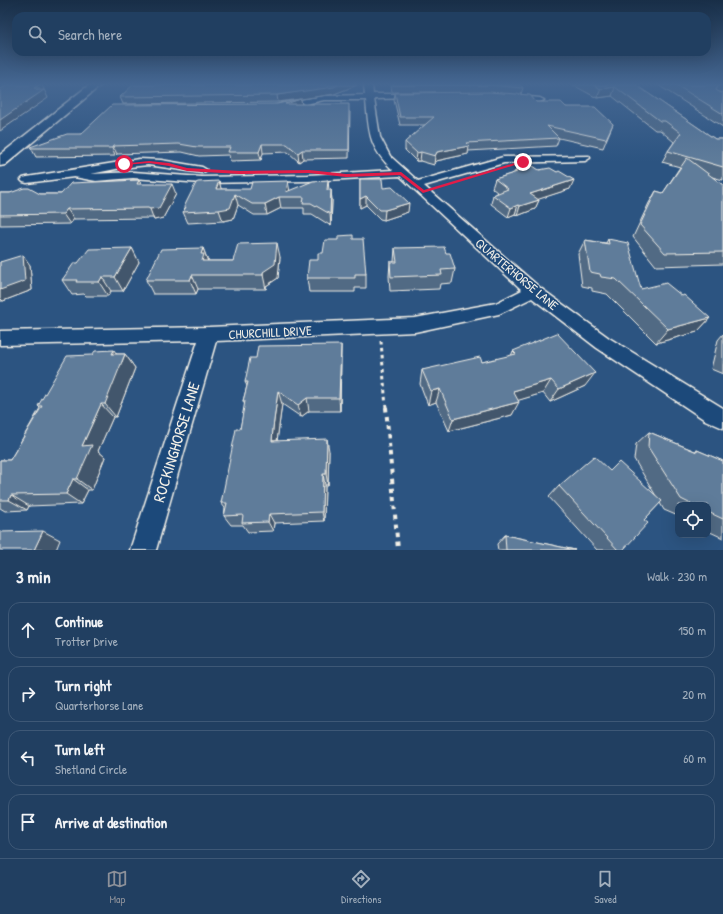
<!DOCTYPE html>
<meta charset="utf-8">
<style>
body{margin:0;font-family:"Patrick Hand",sans-serif;background:#294667;color:#f1f3f6}
.controls{position:absolute;right:12px;bottom:12px;display:grid;overflow:hidden;border-radius:8px;box-shadow:0 4px 16px #0002}
.controls button{width:36px;height:36px;display:grid;place-items:center;padding:0;border:0;border-bottom:1px solid #3e5876;background:#213f61;color:#f1f3f6;font:20px sans-serif}
.stop{position:absolute;width:12px;height:12px;margin:-9px;border:3px solid #e11d48;border-radius:50%;background:#fff}
.stop.end{background:#e11d48;border-color:#fff;box-shadow:0 1px 4px #0008}
.list{margin:0;padding:0;list-style:none}
h2{display:flex;justify-content:space-between;align-items:center;height:52px;margin:0;padding:0 16px;font-size:17px}
h2 small{font-size:13px;font-weight:400;color:#a2afbd}
.list li{display:grid;grid-template-columns:26px 1fr auto;gap:12px;align-items:center;box-sizing:border-box;height:56px;margin:0 8px 8px;padding:0 8px;border:1px solid #3e5876;border-radius:12px}
.list b{display:block;font-size:15px;white-space:nowrap}
.list p{margin:0;font-size:13px;white-space:nowrap;color:#a2afbd}
.list em{font-size:13px;font-style:normal;color:#a2afbd}
.icon{flex:none;width:22px;height:22px;fill:none;stroke:currentColor;stroke-width:2;stroke-linecap:round;stroke-linejoin:round}
.map{position:relative;flex:none;width:723px;height:550px;overflow:hidden}
.search{position:absolute;background:#213f61;box-shadow:0 4px 16px #0002;left:12px;right:12px;top:12px;height:44px;display:flex;align-items:center;gap:10px;box-sizing:border-box;padding:0 14px;border-radius:12px;color:#a2afbd;font-size:15px}
.sheet{height:308px;background:#213f61}
nav{display:flex;justify-content:space-around;align-items:center;box-sizing:border-box;height:56px;border-top:1px solid #3e5876;background:#213f61;font-size:11px;color:#a2afbd}
nav a{display:grid;justify-items:center;gap:2px}
nav .on{color:#8c9099}
.map>svg:first-child{display:block}
.lines{fill:none;stroke-linecap:round;stroke-linejoin:round}
.street-casing{stroke:#f4f1e8;stroke-width:3}
.secondary-casing{stroke:#f4f1e8;stroke-width:3}
.path-far1{stroke:#f4f1e8;stroke-width:3;stroke-dasharray:3.5 3.5;stroke-linecap:butt}
.path{stroke:#f4f1e8;stroke-width:4;stroke-dasharray:4.5 4.5;stroke-linecap:butt}
.street{fill:#1f4a7a;fill-rule:evenodd}
.secondary{fill:#1f4a7a;fill-rule:evenodd}
.wall{fill:#516a84;stroke:#f4f1e8}
.shaded-wall{fill:#42566c;stroke:#f4f1e8}
.building{fill:#5e7b9a;stroke:#f4f1e8}
.route{fill:#e11d48}
.labels{text-anchor:middle;dominant-baseline:central;stroke-width:3;stroke-linejoin:round;paint-order:stroke}
.street-label{font-size:13px;fill:#f4f1e8;stroke:#1f4a7a}
.near-street-label{font-size:16px;fill:#f4f1e8;stroke:#1f4a7a}
</style>
<div class="map">
<svg width="723" height="550" viewBox="0 0 723 550">
<rect width="100%" height="100%" fill="#2c5481"/>
<filter id="ink" filterUnits="userSpaceOnUse"><feTurbulence type="fractalNoise" baseFrequency=".025" numOctaves="2"/><feDisplacementMap in="SourceGraphic" scale="8" xChannelSelector="R" yChannelSelector="G"/><feConvolveMatrix kernelMatrix="1 2 1 2 8 2 1 2 1" color-interpolation-filters="sRGB"/></filter>
<g filter="url(#ink)">
<g class="lines">
<g class="street-casing">
<path id="street" d="M 364,85 L 372,85 L 373,94 L 415,94 L 419,96 L 415,98 L 374,99 L 380,137 L 390,156 L 418,181 L 503,157 L 589,156 L 590,158 L 585,161 L 504,163 L 424,186 L 539,287 L 609,338 L 723,408 L 723,428 L 705,420 L 597,348 L 532,298 L 499,314 L 415,332 L 216,341 L 156,550 L 130,550 L 198,341 L 0,345 L 0,331 L 209,327 L 415,318 L 496,303 L 522,290 L 400,176 L 308,181 L 202,183 L 133,178 L 96,181 L 74,177 L 27,183 L 23,182 L 21,180 L 23,178 L 27,177 L 139,159 L 161,160 L 202,167 L 207,170 L 202,173 L 148,165 L 121,168 L 91,174 L 133,172 L 202,177 L 308,175 L 393,170 C 368,147 369,131 366,100 L 324,100 L 282,109 L 278,106 L 282,103 L 324,96 L 365,95 Z
M 510,95 L 540,98 L 544,100 C 539,104 514,101 509,97 Z"/>
</g>
<g class="secondary-casing">
<path id="secondary" d="M 89,85 L 101,85 L 5,165 L 0,166 L 0,155 Z"/>
</g>
<path class="path-far1" d="M 381,341 L 386,408"/>
<path class="path" d="M 386,407 L 398,550"/>
<use href="#street" class="street"/>
<use href="#secondary" class="secondary"/>
</g>
<path class="wall" d="M 133,85 L 357,85 L 334,94 L 301,99 L 302,104 L 350,112 L 349,158 L 303,159 L 299,162 L 288,152 L 263,153 L 261,160 L 230,161 L 229,155 L 199,156 L 182,152 L 117,154 L 115,156 L 36,157 L 31,148 L 81,134 L 277,104 L 297,100 L 278,102 L 123,104 L 120,97 Z
M 391,85 L 521,85 L 523,88 L 521,94 L 536,102 L 566,107 L 613,124 L 603,148 L 559,138 L 556,146 L 468,151 L 468,154 L 436,161 L 434,165 L 420,161 L 416,161 L 405,150 L 405,142 L 425,125 L 400,125 L 394,100 L 395,93 L 436,92 L 392,92 Z
M 573,85 L 636,85 L 715,139 L 723,139 L 723,180 L 712,177 L 723,185 L 723,264 L 656,266 L 633,237 L 649,203 L 656,191 L 663,193 L 680,167 L 662,162 L 668,151 L 674,142 L 660,130 L 655,130 L 612,96 L 597,98 Z
M 658,85 L 723,85 L 723,127 Z
M 539,170 L 557,172 L 570,189 L 538,199 L 539,200 L 535,209 L 517,216 L 515,214 L 508,217 L 491,204 L 493,195 L 498,193 L 492,188 L 495,179 L 514,173 L 515,171 Z
M 360,179 L 383,188 L 408,212 L 384,220 L 380,219 L 366,205 L 360,208 Z
M 139,180 L 141,184 L 176,194 L 163,218 L 154,220 L 153,218 L 74,219 L 70,224 L 0,225 L 0,193 L 10,193 L 40,194 L 61,194 Z
M 328,180 L 329,190 L 331,190 L 332,201 L 331,226 L 312,214 L 304,214 L 304,208 L 281,208 L 267,215 L 254,215 L 238,205 L 233,219 L 223,221 L 188,223 L 183,212 L 185,210 L 184,207 L 219,181 L 221,189 L 290,191 Z
M 353,239 L 366,274 L 366,288 L 355,288 L 355,292 L 309,292 L 307,278 L 323,253 Z
M 608,239 L 641,289 L 710,318 L 697,332 L 656,343 L 607,294 L 592,291 L 592,288 L 582,286 L 578,254 L 585,240 L 606,243 Z
M 132,248 L 139,262 L 123,291 L 111,291 L 108,296 L 86,296 L 84,294 L 72,295 L 62,280 L 78,263 Z
M 203,248 L 208,261 L 233,261 L 280,257 L 278,278 L 266,286 L 266,289 L 198,289 L 196,294 L 153,294 L 146,280 Z
M 395,248 L 446,253 L 455,269 L 452,283 L 440,284 L 439,289 L 390,291 L 389,276 L 390,262 L 394,262 Z
M 0,262 L 30,265 L 32,290 L 3,301 L 0,301 Z
M 723,334 L 723,374 L 711,369 L 718,340 Z
M 513,351 L 585,386 L 550,402 L 543,393 L 518,400 L 512,415 L 449,431 L 436,402 L 428,405 L 420,384 L 422,370 L 482,362 L 511,356 Z
M 116,354 L 125,354 L 135,368 L 116,417 L 113,417 L 98,451 L 105,457 L 92,490 L 88,490 L 81,504 L 29,506 L 27,510 L 5,511 L 0,508 L 0,460 L 10,460 L 40,408 L 38,406 Z
M 341,358 L 340,411 L 309,411 L 301,417 L 282,404 L 277,441 L 329,451 L 328,485 L 325,485 L 324,521 L 274,523 L 273,531 L 248,532 L 243,525 L 231,525 L 224,516 L 225,508 L 221,503 L 240,429 L 245,405 L 243,401 L 247,386 L 245,382 Z
M 649,432 L 695,451 L 697,450 L 723,461 L 723,538 L 708,531 L 708,505 L 678,505 L 678,516 L 664,510 L 660,503 L 644,520 L 623,550 L 597,550 L 549,497 L 559,486 L 610,471 L 656,496 L 634,459 L 636,444 Z
M 505,535 L 575,550 L 498,550 L 497,544 Z"/>
<path class="shaded-wall" d="M 39,85 L 42,85 L 48,98 L 0,131 L 0,120 L 34,88 Z
M 338,85 L 357,85 L 334,94 L 301,99 L 302,106 L 285,104 L 300,99 L 278,102 L 277,95 Z
M 615,87 L 612,96 L 597,98 L 601,89 Z
M 262,144 L 263,153 L 261,160 L 259,152 Z
M 113,146 L 117,154 L 115,156 L 112,148 Z
M 469,146 L 468,154 L 436,161 L 434,165 L 435,156 L 437,152 Z
M 302,150 L 303,159 L 299,162 L 298,153 Z
M 421,152 L 420,161 L 416,161 L 417,153 Z
M 139,180 L 144,190 L 137,184 Z
M 574,180 L 570,189 L 527,203 L 530,194 Z
M 219,181 L 222,192 L 216,189 Z
M 288,181 L 290,192 L 286,192 Z
M 172,184 L 176,194 L 163,218 L 154,220 L 150,209 Z
M 331,190 L 332,201 L 331,226 L 330,214 Z
M 235,194 L 238,205 L 233,219 L 223,221 L 219,210 Z
M 366,196 L 366,205 L 360,208 L 360,199 Z
M 279,197 L 281,208 L 267,215 L 265,204 Z
M 539,200 L 535,209 L 517,216 L 520,206 Z
M 409,203 L 408,212 L 384,220 L 385,210 Z
M 518,205 L 515,214 L 508,217 L 511,208 Z
M 67,209 L 74,219 L 70,224 L 63,214 Z
M 277,243 L 280,257 L 278,278 L 266,286 L 266,289 L 263,275 L 263,272 Z
M 132,248 L 139,262 L 123,291 L 115,277 Z
M 203,248 L 208,262 L 202,261 L 201,254 Z
M 23,255 L 30,265 L 32,290 L 3,301 L 0,298 L 0,290 Z
M 192,275 L 198,289 L 196,294 L 190,280 Z
M 102,277 L 111,291 L 108,296 L 99,282 Z
M 710,318 L 697,332 L 656,343 L 668,329 Z
M 341,345 L 341,358 L 340,411 L 339,398 Z
M 114,350 L 122,362 L 125,354 L 135,368 L 116,417 L 105,404 L 112,354 Z
M 595,373 L 585,386 L 550,402 L 559,389 Z
M 551,380 L 543,393 L 506,404 L 513,391 Z
M 440,389 L 436,402 L 428,405 L 431,391 Z
M 278,391 L 282,404 L 277,441 L 272,441 L 273,428 Z
M 307,398 L 309,411 L 301,417 L 298,405 Z
M 519,402 L 512,415 L 449,431 L 453,419 Z
M 101,404 L 113,417 L 98,451 L 105,457 L 92,490 L 77,479 L 82,446 Z
M 327,439 L 329,451 L 328,485 L 326,474 Z
M 323,474 L 325,485 L 324,521 L 322,512 Z
M 73,479 L 88,490 L 81,504 L 66,494 Z
M 11,495 L 29,506 L 27,510 L 9,500 Z
M 269,514 L 274,523 L 273,531 L 268,522 Z
M 43,531 L 60,540 L 56,550 L 34,550 Z"/>
<path class="building" d="M 9,85 L 39,85 L 34,88 L 40,88 L 36,90 L 44,90 L 0,120 L 0,89 Z
M 133,85 L 338,85 L 334,87 L 277,95 L 120,97 Z
M 393,85 L 521,85 L 523,88 L 489,85 Z
M 593,85 L 636,85 L 715,139 L 723,139 L 723,167 L 668,151 L 681,133 L 665,121 L 660,121 L 615,87 L 601,89 Z
M 676,85 L 723,85 L 718,86 L 716,90 L 721,93 L 723,92 L 723,114 Z
M 489,92 L 530,95 L 536,102 L 561,102 L 566,107 L 595,107 L 613,124 L 606,139 L 547,126 L 559,138 L 466,143 L 469,146 L 437,152 L 435,156 L 421,152 L 417,153 L 405,142 L 434,117 L 400,117 L 395,93 Z
M 301,99 L 285,104 L 349,104 L 349,150 L 302,150 L 298,153 L 287,144 L 262,144 L 259,152 L 228,152 L 230,147 L 197,147 L 179,144 L 113,146 L 112,148 L 31,148 L 30,147 L 67,134 L 81,134 L 112,105 L 277,104 Z
M 687,158 L 723,185 L 723,252 L 665,253 L 640,225 L 656,191 L 663,193 Z
M 533,166 L 539,170 L 550,168 L 557,172 L 559,171 L 574,180 L 530,194 L 539,200 L 520,206 L 518,205 L 511,208 L 493,195 L 508,189 L 495,179 L 517,172 L 515,171 Z
M 360,179 L 382,179 L 383,188 L 392,187 L 409,203 L 385,210 L 380,210 L 366,196 L 360,199 Z
M 139,180 L 137,184 L 172,184 L 159,208 L 150,209 L 148,208 L 67,209 L 63,214 L 0,215 L 0,193 L 10,193 L 24,188 L 29,188 L 40,194 L 61,194 L 71,183 Z
M 328,180 L 327,190 L 331,190 L 330,214 L 311,203 L 303,203 L 304,197 L 279,197 L 265,204 L 252,204 L 235,194 L 230,208 L 219,210 L 183,212 L 186,207 L 184,207 L 196,183 L 198,182 L 219,181 L 216,189 L 250,189 L 252,182 L 288,181 L 286,192 L 313,181 Z
M 353,235 L 353,239 L 363,239 L 366,274 L 355,274 L 355,278 L 307,278 L 309,260 L 318,260 L 318,253 L 323,253 L 325,240 L 338,240 L 338,236 Z
M 608,239 L 628,243 L 641,289 L 666,283 L 682,296 L 684,295 L 710,318 L 668,329 L 616,279 L 601,277 L 600,274 L 590,272 L 585,240 L 609,244 Z
M 277,243 L 275,264 L 263,272 L 263,275 L 192,275 L 190,280 L 146,280 L 161,249 L 203,248 L 201,254 L 204,254 L 202,261 L 233,261 L 238,244 Z
M 444,247 L 446,253 L 450,253 L 455,269 L 441,270 L 442,275 L 391,277 L 390,262 L 397,262 L 395,248 Z
M 132,248 L 115,277 L 102,277 L 99,282 L 76,282 L 77,280 L 62,280 L 74,263 L 78,263 L 89,249 Z
M 23,255 L 25,281 L 0,290 L 0,262 Z
M 557,333 L 595,373 L 559,389 L 551,380 L 513,391 L 519,402 L 453,419 L 440,389 L 431,391 L 422,370 L 480,357 L 482,362 L 516,354 L 513,351 Z
M 341,345 L 339,398 L 307,398 L 298,405 L 278,391 L 273,428 L 272,441 L 327,439 L 326,474 L 323,474 L 322,512 L 269,514 L 268,522 L 242,523 L 243,515 L 224,516 L 227,503 L 221,503 L 236,429 L 240,429 L 245,401 L 243,401 L 248,382 L 245,382 L 250,358 L 256,358 L 258,346 Z
M 114,350 L 112,354 L 125,354 L 105,404 L 101,404 L 82,446 L 92,445 L 77,479 L 73,479 L 66,494 L 11,495 L 9,500 L 0,500 L 0,460 L 10,460 L 42,406 L 38,406 L 67,356 L 92,355 L 95,351 Z
M 649,432 L 697,452 L 697,450 L 723,461 L 723,519 L 708,512 L 708,505 L 693,505 L 681,499 L 648,447 Z
M 594,456 L 610,471 L 619,462 L 662,501 L 644,520 L 648,523 L 623,550 L 618,550 L 559,486 Z
M 43,531 L 34,550 L 0,550 L 0,532 Z
M 505,535 L 575,550 L 506,550 Z"/>
</g>
<linearGradient id="sky" x2="0" y2="1"><stop stop-color="#182e47"/><stop offset="0.52" stop-color="#456792"/><stop offset="1" stop-color="#456792" stop-opacity="0"/></linearGradient>
<rect width="723" height="162" fill="url(#sky)"/>
<path class="route" d="M 149,161 L 169,163 L 187,168 L 240,171 L 309,170 L 346,174 L 401,172 L 424,190 L 521,161 L 525,162 L 423,193 L 400,175 L 346,177 L 309,173 L 240,174 L 187,171 L 169,166 L 149,163 L 124,165 L 121,164 Z"/>
<g class="labels">
<g class="street-label">
<text transform="translate(517 274) rotate(40)">QUARTERHORSE LANE</text>
<text transform="translate(270 332) rotate(-3)">CHURCHILL DRIVE</text>
</g>
<g class="near-street-label">
<text transform="translate(176 442) rotate(-73)">ROCKINGHORSE LANE</text>
</g>
</g>
</svg>
<div class="controls">
<button><svg class="icon" aria-label="locate" viewBox="0 0 24 24"><circle cx="12" cy="12" r="6"/><path d="M12 2v4M12 18v4M2 12h4M18 12h4"/></svg></button>
</div>
<div class="stop" style="left:124px;top:164px"></div>
<div class="stop end" style="left:523px;top:162px"></div>
<div class="search"><svg class="icon" aria-label="search" viewBox="0 0 24 24"><circle cx="10" cy="10" r="6"/><path d="M15 15l6 6"/></svg>Search here</div>
</div>
<section class="sheet">
<h2>3 min<small>Walk · 230 m</small></h2>
<ul class="list">
<li><svg class="icon" aria-label="ahead" viewBox="0 0 24 24"><path d="M12 20V5M6 11l6-6 6 6"/></svg><div><b>Continue</b><p>Trotter Drive</p></div><em>150 m</em></li>
<li><svg class="icon" aria-label="right" viewBox="0 0 24 24"><path d="M7 20v-9h11M14 6l5 5-5 5"/></svg><div><b>Turn right</b><p>Quarterhorse Lane</p></div><em>20 m</em></li>
<li><svg class="icon" aria-label="left" viewBox="0 0 24 24"><path d="M17 20v-9H6M10 6l-5 5 5 5"/></svg><div><b>Turn left</b><p>Shetland Circle</p></div><em>60 m</em></li>
<li><svg class="icon" aria-label="arrive" viewBox="0 0 24 24"><path d="M6 21V4h12l-3 4 3 4H6"/></svg><div><b>Arrive at destination</b></div></li>
</ul>
</section>
<nav>
<a class="on"><svg class="icon" aria-label="map" viewBox="0 0 24 24"><path d="M3 6l6-2 6 2 6-2v14l-6 2-6-2-6 2zM9 4v14M15 6v14"/></svg>Map</a>
<a><svg class="icon" aria-label="directions" viewBox="0 0 24 24"><path d="M12 3l9 9-9 9-9-9zM9 14v-3h6M13 9l2 2-2 2"/></svg>Directions</a>
<a><svg class="icon" aria-label="saved" viewBox="0 0 24 24"><path d="M7 4h10v16l-5-4-5 4z"/></svg>Saved</a>
</nav>
